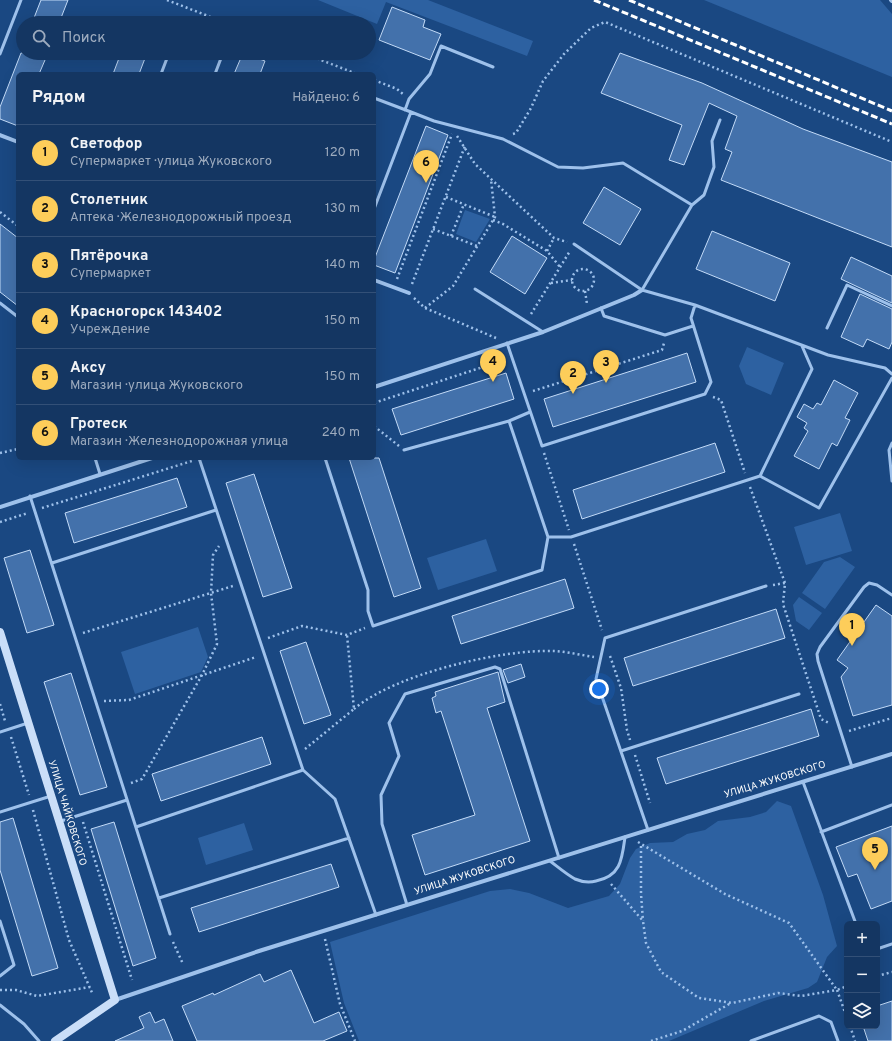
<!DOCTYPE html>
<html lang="ru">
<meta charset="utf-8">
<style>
body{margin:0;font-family:Overpass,sans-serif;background:#1d3e68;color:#f1f3f6}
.controls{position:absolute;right:12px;bottom:12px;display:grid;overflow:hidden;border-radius:6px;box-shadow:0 4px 16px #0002}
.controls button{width:36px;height:36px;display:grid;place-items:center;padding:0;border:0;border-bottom:1px solid #335077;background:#143662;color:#f1f3f6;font:20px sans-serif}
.you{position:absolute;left:599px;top:689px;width:14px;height:14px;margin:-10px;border:3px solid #fff;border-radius:50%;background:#1a73e8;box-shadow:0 0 0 6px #1a73e833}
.badge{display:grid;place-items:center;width:26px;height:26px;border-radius:50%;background:#fdcd5a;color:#111;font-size:13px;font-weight:700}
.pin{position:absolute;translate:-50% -33px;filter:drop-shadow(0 1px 2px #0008)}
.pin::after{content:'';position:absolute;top:21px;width:14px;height:12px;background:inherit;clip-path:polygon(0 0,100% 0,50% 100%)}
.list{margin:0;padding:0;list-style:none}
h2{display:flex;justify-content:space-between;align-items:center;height:52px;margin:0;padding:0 16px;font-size:17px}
h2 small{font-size:13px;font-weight:400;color:#9dabbe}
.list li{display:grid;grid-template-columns:26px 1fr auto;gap:12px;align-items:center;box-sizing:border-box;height:56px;padding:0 16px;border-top:1px solid #335077}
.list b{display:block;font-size:15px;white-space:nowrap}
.list p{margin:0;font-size:13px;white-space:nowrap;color:#9dabbe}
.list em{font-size:13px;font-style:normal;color:#9dabbe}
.icon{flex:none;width:22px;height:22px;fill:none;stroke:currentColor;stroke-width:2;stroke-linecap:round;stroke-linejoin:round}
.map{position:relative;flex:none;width:892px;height:1041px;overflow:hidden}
.search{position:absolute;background:#143662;box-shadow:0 4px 16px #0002;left:16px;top:16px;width:360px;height:44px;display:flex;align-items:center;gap:10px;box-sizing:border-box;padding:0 14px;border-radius:22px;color:#9dabbe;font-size:15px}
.panel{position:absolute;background:#143662;box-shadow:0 4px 16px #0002;left:16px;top:72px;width:360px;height:388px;border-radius:6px}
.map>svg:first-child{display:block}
.green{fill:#2d61a1}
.building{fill:#4371ab;stroke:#c3dbf8}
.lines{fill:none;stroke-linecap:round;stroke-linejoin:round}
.path{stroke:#9ec1eb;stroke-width:2.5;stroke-dasharray:2 3;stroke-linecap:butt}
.lane{stroke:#9ec1eb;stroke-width:3}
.street{stroke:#9ec1eb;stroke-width:4}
.secondary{stroke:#cadef8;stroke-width:8}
.rail{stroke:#fff;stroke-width:3;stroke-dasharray:7 3;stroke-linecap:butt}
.labels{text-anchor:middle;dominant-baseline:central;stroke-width:3.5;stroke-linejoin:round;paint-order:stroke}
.street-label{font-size:10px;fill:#fff;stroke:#1a4882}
</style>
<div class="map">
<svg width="892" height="1041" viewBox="0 0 892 1041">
<rect width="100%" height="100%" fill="#1a4882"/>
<path class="green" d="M 318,0 L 428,0 L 533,41 L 527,56 L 386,2 L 377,24 Z
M 704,0 L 880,0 L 892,14 L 892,77 Z
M 465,210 L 490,219 L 476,242 L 456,234 Z
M 747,347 L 784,363 L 771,395 L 746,384 L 739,366 Z
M 840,513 L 852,551 L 806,565 L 794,527 Z
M 486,539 L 497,571 L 438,590 L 427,558 Z
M 840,557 L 855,567 L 825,609 L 802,593 L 824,562 Z
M 799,597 L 822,613 L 809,630 L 796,621 L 793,605 Z
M 198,627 L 208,657 L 201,672 L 135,694 L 121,652 Z
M 777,801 L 791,806 L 823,895 L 837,946 L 827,957 L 817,982 L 808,988 L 764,1001 L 669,1041 L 359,1041 L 344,1003 L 330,942 L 490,891 L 510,889 L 529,893 L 568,908 L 609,896 L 620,884 L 630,858 L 636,849 L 650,843 L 673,842 L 687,834 L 705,830 L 718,821 L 750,817 L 766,812 Z
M 244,823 L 253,850 L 206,865 L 198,838 Z"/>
<path class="building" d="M 41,0 L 68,0 L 59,23 L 32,23 Z
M 392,7 L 425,20 L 423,27 L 441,34 L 430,60 L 379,40 Z
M 21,53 L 48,53 L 39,74 L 18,74 L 18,126 L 0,119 L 0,107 Z
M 121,53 L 147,53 L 139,74 L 113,74 Z
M 243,53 L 265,61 L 260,74 L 234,74 Z
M 620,53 L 702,83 L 803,129 L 892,162 L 892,247 L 721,180 L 732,152 L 725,149 L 737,116 L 709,103 L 684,165 L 669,160 L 682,125 L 601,93 Z
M 426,126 L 448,135 L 395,273 L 374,265 L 374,260 Z
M 604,187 L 641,209 L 620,245 L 583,223 Z
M 0,224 L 18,238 L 18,306 L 0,292 Z
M 712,231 L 790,263 L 775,301 L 696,269 Z
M 512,236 L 547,258 L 525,294 L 490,272 Z
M 851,257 L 892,276 L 892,303 L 841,279 Z
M 860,294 L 892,309 L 892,342 L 889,349 L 867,339 L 863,347 L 841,337 Z
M 687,353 L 696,382 L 553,427 L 544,399 Z
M 506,373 L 514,399 L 401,435 L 392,409 Z
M 834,380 L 858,393 L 845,418 L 850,420 L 837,446 L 832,443 L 819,469 L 794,456 L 808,431 L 804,428 L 807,423 L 797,417 L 804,404 L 813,409 L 817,403 L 821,405 Z
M 715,443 L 725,472 L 582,519 L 573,490 Z
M 349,458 L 379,458 L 421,588 L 394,597 Z
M 254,474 L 292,588 L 263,597 L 226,483 Z
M 177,478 L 187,507 L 74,543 L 65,513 Z
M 30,550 L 54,625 L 27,633 L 4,558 Z
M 565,579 L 574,608 L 461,644 L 452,616 Z
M 876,605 L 892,616 L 892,705 L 853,716 L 841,677 L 848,668 L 837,660 Z
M 776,609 L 785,638 L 633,686 L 624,658 Z
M 306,642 L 331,715 L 304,724 L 280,651 Z
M 521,664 L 525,677 L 508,683 L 503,670 Z
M 498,672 L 505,702 L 487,708 L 530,841 L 425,875 L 412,835 L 475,815 L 441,711 L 436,713 L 432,698 L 436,696 L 435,692 Z
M 71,673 L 107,787 L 80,795 L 44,682 Z
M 811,709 L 819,736 L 666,784 L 657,758 Z
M 262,737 L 271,764 L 161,801 L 152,774 Z
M 13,818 L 58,968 L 32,976 L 0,870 L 0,822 Z
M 114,822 L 156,958 L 133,966 L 91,829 Z
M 892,826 L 892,901 L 871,909 L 857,874 L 848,877 L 836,847 Z
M 331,864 L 339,887 L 199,932 L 191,908 Z
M 291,970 L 314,1023 L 339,1012 L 347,1031 L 323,1041 L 197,1041 L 182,1006 L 213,993 L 214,995 L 260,974 L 264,982 Z
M 892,1001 L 892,1041 L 868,1041 L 863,1026 L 877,1026 L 877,1006 Z
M 150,1012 L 155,1023 L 164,1019 L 173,1041 L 115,1041 L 144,1028 L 139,1017 Z"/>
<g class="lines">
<path class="path" d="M 167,0 L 226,23
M 303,53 L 357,74
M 374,80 L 397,89 L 403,94
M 513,134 L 516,133 L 531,108 L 543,81 L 564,54 L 591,28 L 605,22 L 892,142
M 457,136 L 475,164 L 554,238 L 567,242
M 446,197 L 495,217
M 0,212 L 18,226
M 493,220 L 503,224 L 547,251 L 560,267
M 433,229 L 477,246
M 451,236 L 464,204
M 547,251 L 554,238
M572 280a11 11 0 1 1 22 0a11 11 0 1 1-22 0Z
M 397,279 L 452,134
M 551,283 L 572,280
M 412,284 L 465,146
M 585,291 L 587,304
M 414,298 L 425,308 L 496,338
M 425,308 L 453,286 L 495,217 L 491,179
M 531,314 L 570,251
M 533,391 L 662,350 L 664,343
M 713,397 L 721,400 L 745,473
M 374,403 L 504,360
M 374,426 L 399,446
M 0,453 L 18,449
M 544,453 L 569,530
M 750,487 L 785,583 L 783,604 L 821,719 L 829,723
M 42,508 L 192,461
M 0,522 L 28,513
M 574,544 L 602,630
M 773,585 L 785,583
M 83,633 L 233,586
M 268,638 L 302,626 L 347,635 L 365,628
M 610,656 L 621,688 L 627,730 L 630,740
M 104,701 L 129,700 L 256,657
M 0,704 L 5,721
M 354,709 C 395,674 501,649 555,651 C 568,652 581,655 594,657
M 849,731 L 892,718
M 11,737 L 29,795
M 305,749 L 354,709 L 347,635
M 635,755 L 650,803
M 131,783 L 142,779 L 202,675 L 217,644 L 211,593 L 213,555 L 219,546
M 33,810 L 69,940 L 93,995
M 83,822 L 132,980
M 638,842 L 725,894 L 789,923 L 837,990 L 847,986
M 641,846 L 641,894 L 643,921
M 611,884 L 643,921 L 646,943 L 661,972 L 699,998 L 732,1003 L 778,993 L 801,996 L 837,990 L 847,1018
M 325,939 L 340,1004 L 355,1041
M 173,942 L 183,964
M 877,976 L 892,972
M 0,990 L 16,990 L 37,996 L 90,987
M 850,1026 L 855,1041
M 651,1041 L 682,1031 L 731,1003"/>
<path class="lane" d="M 0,54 L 21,0
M 161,74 L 169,53
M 215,74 L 223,53
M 374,98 L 411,112 L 374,209
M 405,110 L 409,99 L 430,74 L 441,46 L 493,67
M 411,112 L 434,121 L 503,139 L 558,167 L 583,168 L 623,163 L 692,205
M 574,244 L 642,290 L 695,305 L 828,355 L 885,368 L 892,374
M 475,289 L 543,332
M 642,290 L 692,205 L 704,195 L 714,167 L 712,141 L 720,120
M 0,303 L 18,317
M 601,308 L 604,316 L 665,335 L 693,326
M 827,328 L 847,285 L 892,306
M 507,343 L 542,446 L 705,394 L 711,382 L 691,318 L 695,305
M 802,346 L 812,369 L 760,476 L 819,508 L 892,378
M 530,412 L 509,421 L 548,537 L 571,537 L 760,476
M 892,443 L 889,450 L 892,481
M 404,450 L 509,421
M 95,458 L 100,474
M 199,458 L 303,770 L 335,799 L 376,915
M 325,458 L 368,590 L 368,611 L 373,626 L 542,570 L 548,537
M 30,496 L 170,934
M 52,563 L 216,510
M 0,732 L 28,723
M 621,751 L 799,694
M 852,767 L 818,661 L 817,654 L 820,647 L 864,587 L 869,583 L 877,585 L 892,595
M 803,782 L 856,924
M 0,812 L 51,796
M 61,821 L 127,800
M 136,827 L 303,770
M 648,830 L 596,679 L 605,638 L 766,586
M 821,832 L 892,805
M 550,861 C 558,867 566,874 575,879 C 582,882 589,883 596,881 C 621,876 622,859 625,837
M 159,898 L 349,838
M 407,905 L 382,824 L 381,795 L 399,756 L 389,723 L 405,694 L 495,667 L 500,669 L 559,858
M 0,921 L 14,965 L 0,976
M 877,949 L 892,944
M 0,1005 L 24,1024 L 39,1041
M 751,1041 L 819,1016 L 831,1022 L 838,1041"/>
<path class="street" d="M 891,0 L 892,1
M 0,135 L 18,142
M 374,280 L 409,293
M 374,387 L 543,332 L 634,295 L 642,290
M 0,507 L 152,458
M 115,1000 L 259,951 L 892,754"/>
<path class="secondary" d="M 0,632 L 115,1000 L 55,1041"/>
<path class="rail" d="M 594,0 L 892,124
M 629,0 L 892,111"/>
</g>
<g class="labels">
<g class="street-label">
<text transform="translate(775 780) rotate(-17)">УЛИЦА ЖУКОВСКОГО</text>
<text transform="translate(67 813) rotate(73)">УЛИЦА ЧАЙКОВСКОГО</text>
<text transform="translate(465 876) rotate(-18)">УЛИЦА ЖУКОВСКОГО</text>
</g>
</g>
</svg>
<div class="controls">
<button>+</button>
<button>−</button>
<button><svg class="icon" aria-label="layers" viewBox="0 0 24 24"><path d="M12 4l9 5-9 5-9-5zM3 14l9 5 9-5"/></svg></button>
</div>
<div class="you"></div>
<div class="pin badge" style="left:852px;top:646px">1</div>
<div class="pin badge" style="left:573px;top:394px">2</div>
<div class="pin badge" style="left:606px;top:383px">3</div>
<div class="pin badge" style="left:493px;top:382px">4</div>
<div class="pin badge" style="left:875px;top:870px">5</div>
<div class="pin badge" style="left:426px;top:183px">6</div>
<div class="search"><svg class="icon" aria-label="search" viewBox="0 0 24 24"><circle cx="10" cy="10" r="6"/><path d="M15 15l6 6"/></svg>Поиск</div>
<section class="panel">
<h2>Рядом<small>Найдено: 6</small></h2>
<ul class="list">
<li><span class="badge">1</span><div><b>Светофор</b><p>Супермаркет · улица Жуковского</p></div><em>120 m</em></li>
<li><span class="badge">2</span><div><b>Столетник</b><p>Аптека · Железнодорожный проезд</p></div><em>130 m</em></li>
<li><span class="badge">3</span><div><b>Пятёрочка</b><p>Супермаркет</p></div><em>140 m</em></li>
<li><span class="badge">4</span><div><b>Красногорск 143402</b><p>Учреждение</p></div><em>150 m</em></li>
<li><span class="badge">5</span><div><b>Аксу</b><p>Магазин · улица Жуковского</p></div><em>150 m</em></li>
<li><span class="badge">6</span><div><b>Гротеск</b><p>Магазин · Железнодорожная улица</p></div><em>240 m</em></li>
</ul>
</section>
</div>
